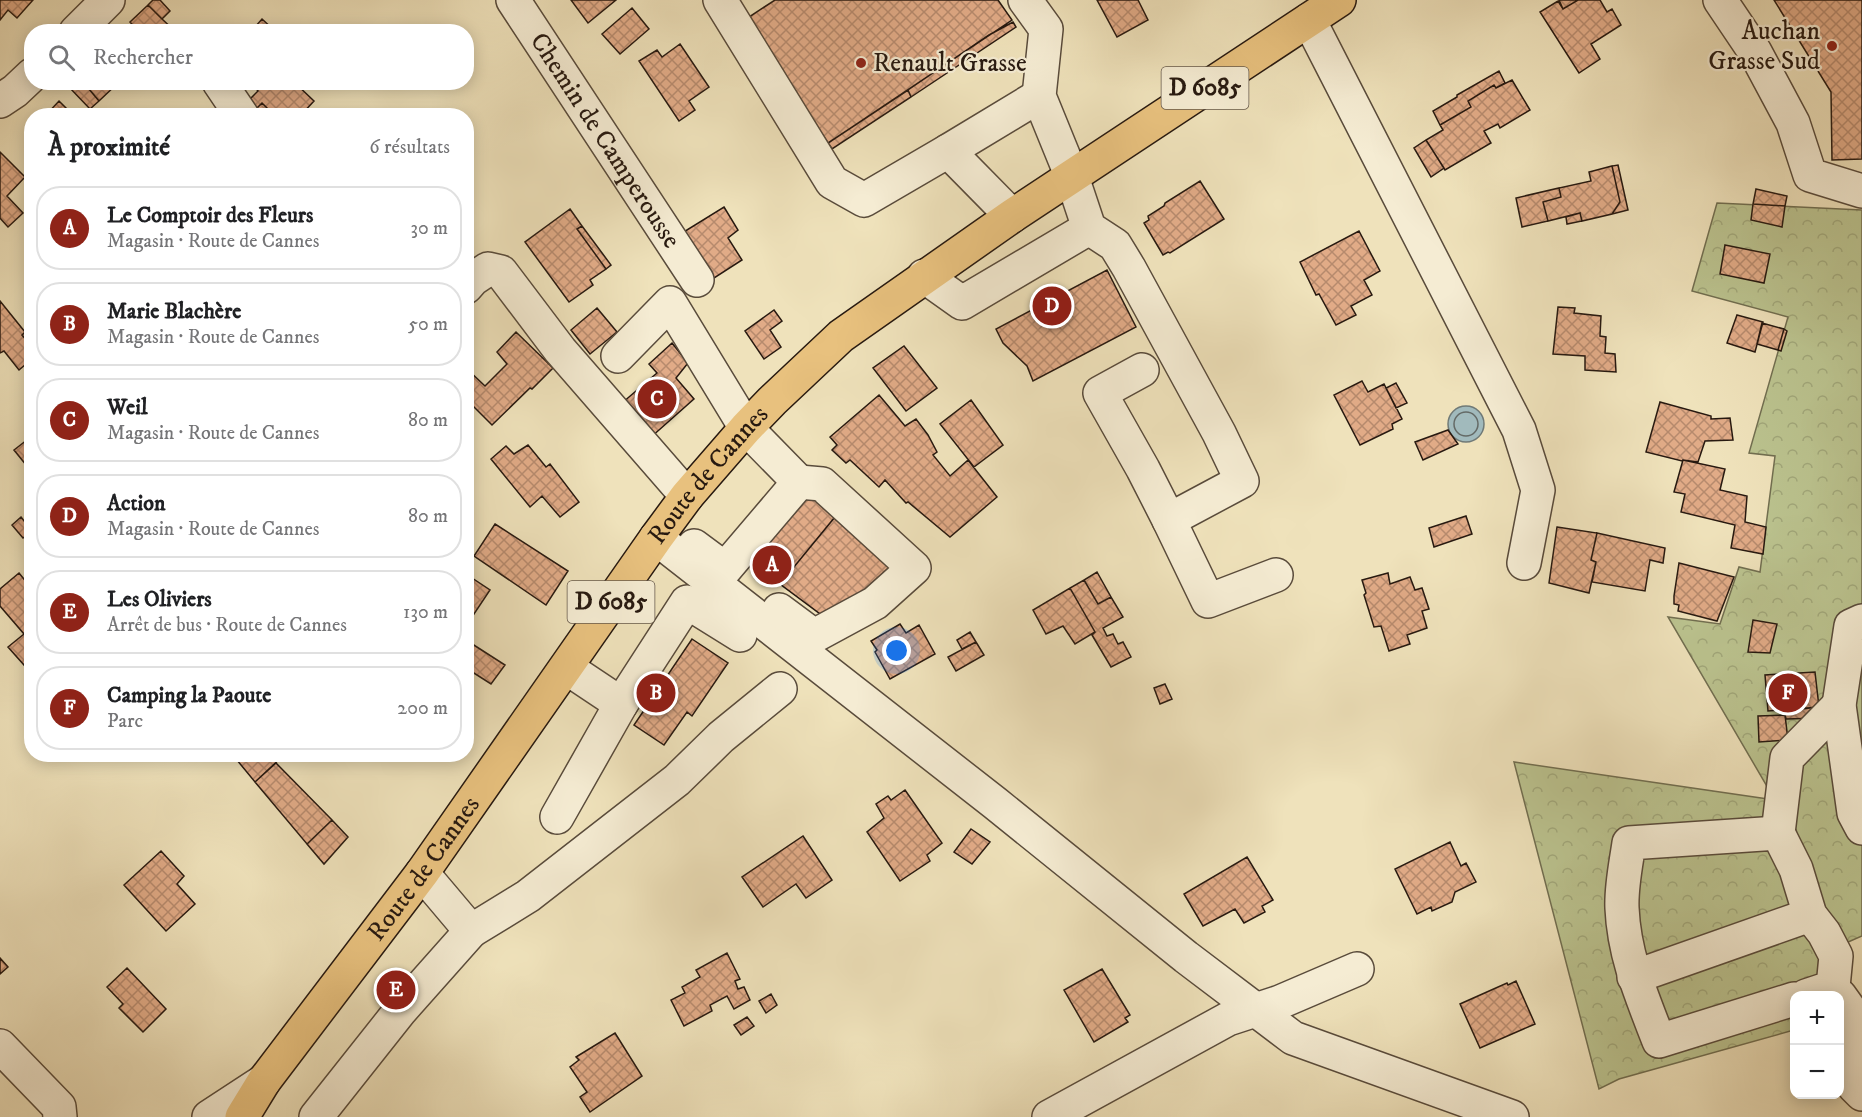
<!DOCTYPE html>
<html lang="fr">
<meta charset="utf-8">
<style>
body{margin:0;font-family:"IM FELL DW Pica",serif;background:#f6f6f6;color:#202124}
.controls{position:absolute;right:18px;bottom:18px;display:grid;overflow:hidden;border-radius:12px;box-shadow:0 3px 15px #0003}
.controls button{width:54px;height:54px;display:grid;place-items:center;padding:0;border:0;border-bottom:2px solid #e0e0e0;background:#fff;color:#202124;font:30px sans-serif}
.you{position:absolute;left:897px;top:651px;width:21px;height:21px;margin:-15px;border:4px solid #fff;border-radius:50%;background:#1a73e8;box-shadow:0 0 0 9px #1a73e833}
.badge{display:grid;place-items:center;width:39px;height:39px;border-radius:50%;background:#8f2418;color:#fff;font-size:20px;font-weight:700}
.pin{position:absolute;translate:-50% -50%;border:3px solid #fff;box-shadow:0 2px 6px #0006}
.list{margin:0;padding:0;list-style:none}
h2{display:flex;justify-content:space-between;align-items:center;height:78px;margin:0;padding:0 24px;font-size:26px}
h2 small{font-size:20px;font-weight:400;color:#757577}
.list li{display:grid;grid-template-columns:39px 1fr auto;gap:18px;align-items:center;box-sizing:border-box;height:84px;margin:0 12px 12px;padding:0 12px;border:2px solid #e0e0e0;border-radius:24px}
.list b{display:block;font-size:22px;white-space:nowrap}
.list p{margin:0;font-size:20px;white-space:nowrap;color:#757577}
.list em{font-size:20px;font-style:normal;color:#757577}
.icon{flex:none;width:33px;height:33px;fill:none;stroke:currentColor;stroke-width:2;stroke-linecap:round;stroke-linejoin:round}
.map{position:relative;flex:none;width:1862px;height:1117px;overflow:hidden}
.search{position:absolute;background:#fff;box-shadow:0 3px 15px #0003;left:24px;top:24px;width:450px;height:66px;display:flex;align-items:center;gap:15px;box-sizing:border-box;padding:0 21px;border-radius:24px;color:#757577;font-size:22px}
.panel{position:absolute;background:#fff;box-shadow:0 3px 15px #0003;left:24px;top:108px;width:450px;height:654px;border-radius:24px}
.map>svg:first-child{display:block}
.forest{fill:url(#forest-crowns);stroke:#716e50;stroke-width:1.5}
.water{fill:#a1babc;stroke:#707a77;stroke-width:1.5}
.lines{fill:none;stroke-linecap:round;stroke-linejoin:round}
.shore{stroke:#646a66;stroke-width:1.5}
.building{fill:url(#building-cross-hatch);stroke:#271910;stroke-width:1.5}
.minor-casing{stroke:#594b3b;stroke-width:36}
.major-casing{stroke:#271910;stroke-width:36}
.minor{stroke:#f5ecd3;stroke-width:33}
.major{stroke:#e8c17e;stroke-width:33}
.poi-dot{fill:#8f2418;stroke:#f5ecd3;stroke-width:2}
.labels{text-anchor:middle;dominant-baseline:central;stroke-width:4.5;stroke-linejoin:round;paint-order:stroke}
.shield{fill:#f5ecd3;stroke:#65584a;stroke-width:1.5}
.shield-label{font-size:24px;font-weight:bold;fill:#271910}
.poi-label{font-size:26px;fill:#271910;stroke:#f5ecd3;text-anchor:end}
.street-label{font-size:26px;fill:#271910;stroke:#f5ecd3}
</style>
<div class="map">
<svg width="1862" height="1117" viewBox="0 0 1862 1117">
<defs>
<pattern id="forest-crowns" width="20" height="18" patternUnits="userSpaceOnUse" patternTransform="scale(1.5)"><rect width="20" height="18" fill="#bbc38f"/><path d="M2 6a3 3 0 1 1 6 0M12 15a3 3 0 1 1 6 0" fill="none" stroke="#a1a77a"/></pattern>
<pattern id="building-cross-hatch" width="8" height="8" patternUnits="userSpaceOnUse" patternTransform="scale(1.5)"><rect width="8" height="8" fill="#e1ab87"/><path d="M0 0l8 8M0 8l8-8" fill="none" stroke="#b68a6d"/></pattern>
</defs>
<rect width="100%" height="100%" fill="#efe2bb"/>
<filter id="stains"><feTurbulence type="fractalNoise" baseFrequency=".00333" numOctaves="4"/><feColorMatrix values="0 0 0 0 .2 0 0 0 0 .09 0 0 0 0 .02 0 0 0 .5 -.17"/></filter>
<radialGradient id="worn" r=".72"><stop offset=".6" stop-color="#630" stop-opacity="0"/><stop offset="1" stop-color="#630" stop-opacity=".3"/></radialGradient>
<path class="forest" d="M 1717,203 L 1862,210 L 1862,936 L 1839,946 L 1853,996 L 1794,996 L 1794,1030 L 1619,1079 L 1599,1089 L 1514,762 L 1775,800 L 1668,617 L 1720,624 L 1739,567 L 1760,572 L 1775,456 L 1749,453 L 1788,317 L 1692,291 Z"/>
<path class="water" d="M1448 424a18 18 0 1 1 36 0a18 18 0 1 1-36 0Z"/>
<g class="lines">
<path class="shore" d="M1454 424a12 12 0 1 1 24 0a12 12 0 1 1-24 0Z"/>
</g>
<path class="building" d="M 0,0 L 33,0 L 17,18 L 8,10 L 0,20 Z
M 153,0 L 160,0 L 170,11 L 162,19 L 148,5 Z
M 571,0 L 616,0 L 588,23 Z
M 775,0 L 998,0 L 1012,20 L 828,143 L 746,19 Z
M 1097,0 L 1138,0 L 1148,20 L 1117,37 Z
M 1559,0 L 1578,0 L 1563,9 Z
M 1578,0 L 1600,0 L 1607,12 L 1612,9 L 1621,25 L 1591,44 L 1600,59 L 1579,73 L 1540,12 L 1558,1 L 1563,9 Z
M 1774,0 L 1862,0 L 1862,159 L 1832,160 L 1831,92 Z
M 148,5 L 162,19 L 176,32 L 139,32 L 130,22 Z
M 632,8 L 649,29 L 620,54 L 602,34 Z
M 262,19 L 275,31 L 274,32 L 260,32 L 255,27 Z
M 1013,22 L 1016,27 L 911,97 L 908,90 L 989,35 Z
M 680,44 L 709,87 L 689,101 L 695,110 L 679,121 L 639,61 L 657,50 L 662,57 Z
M 1499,71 L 1505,83 L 1496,88 L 1494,85 L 1468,101 L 1471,107 L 1440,125 L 1433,111 L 1457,97 L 1457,95 Z
M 1512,80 L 1530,110 L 1500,128 L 1498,124 L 1484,131 L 1491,143 L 1445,170 L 1426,140 L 1443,130 L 1440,125 L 1471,107 L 1468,101 L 1494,85 L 1496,88 Z
M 71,82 L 83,82 L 99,101 L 90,109 L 68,86 Z
M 83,82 L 119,82 L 99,101 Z
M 251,82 L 277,82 L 280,85 L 282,82 L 294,82 L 314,101 L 300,116 L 275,116 L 262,103 L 257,108 L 249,100 L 258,91 Z
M 908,90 L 911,97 L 832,149 L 828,143 Z
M 59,101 L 74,116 L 45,116 Z
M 262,103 L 272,113 L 269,116 L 265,116 L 257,108 Z
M 1426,140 L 1444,168 L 1431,177 L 1414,148 Z
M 0,152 L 25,177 L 7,196 L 23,213 L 8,227 L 0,218 Z
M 1618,165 L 1628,210 L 1612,214 L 1620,202 L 1612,166 Z
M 1612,166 L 1620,202 L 1612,214 L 1582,221 L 1580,213 L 1548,221 L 1543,202 L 1561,197 L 1559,188 L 1591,181 L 1589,172 Z
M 1200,181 L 1224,219 L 1170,253 L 1168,252 L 1163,255 L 1144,223 L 1149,220 L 1148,216 L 1164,206 L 1165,203 Z
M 1559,188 L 1561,197 L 1543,202 L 1548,221 L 1522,227 L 1516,198 Z
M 1756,189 L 1787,196 L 1785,206 L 1753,204 Z
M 1753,204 L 1785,206 L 1782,227 L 1751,220 Z
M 724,207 L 738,230 L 728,238 L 742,260 L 711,280 L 682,233 Z
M 570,209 L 582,226 L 577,229 L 606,269 L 590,280 L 593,285 L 569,302 L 525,242 Z
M 1580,213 L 1582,221 L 1567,224 L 1566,217 Z
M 582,226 L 611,265 L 606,269 L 577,229 Z
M 1359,231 L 1380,271 L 1364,280 L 1372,295 L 1351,306 L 1356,315 L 1336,325 L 1319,294 L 1316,295 L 1300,262 Z
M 1725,245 L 1770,254 L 1764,283 L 1720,274 Z
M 1107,270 L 1136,327 L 1033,381 L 1027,366 L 1003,343 L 996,329 Z
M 0,301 L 25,332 L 22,335 L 32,347 L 32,359 L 19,370 L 4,351 L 0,353 Z
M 1558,307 L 1575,308 L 1574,313 L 1601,316 L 1600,336 L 1606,337 L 1605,353 L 1615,354 L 1616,372 L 1585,370 L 1585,356 L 1553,354 Z
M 597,308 L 617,332 L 590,354 L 571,330 Z
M 774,310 L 782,321 L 770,330 L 781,347 L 764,359 L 745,331 Z
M 1737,315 L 1763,322 L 1755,352 L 1727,343 Z
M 1762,323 L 1784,329 L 1778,350 L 1757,344 Z
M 30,328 L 32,330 L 32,347 L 22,335 Z
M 1784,329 L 1787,331 L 1781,351 L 1778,350 Z
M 516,332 L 553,368 L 532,389 L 530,388 L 492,425 L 466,399 L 466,371 L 468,370 L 485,386 L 507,364 L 497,352 Z
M 672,343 L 688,363 L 676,378 L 694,399 L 650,438 L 622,403 L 657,373 L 649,364 Z
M 904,346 L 937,388 L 906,411 L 873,368 Z
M 1362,381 L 1368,392 L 1384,384 L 1402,419 L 1392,424 L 1393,429 L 1360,445 L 1334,395 Z
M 1396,383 L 1407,403 L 1396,408 L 1386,388 Z
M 879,395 L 905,426 L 916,419 L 928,435 L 937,452 L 933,455 L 950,476 L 968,460 L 997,497 L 950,537 L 908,502 L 906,503 L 885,480 L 879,487 L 850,460 L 846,463 L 832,450 L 837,445 L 830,437 Z
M 971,400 L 1003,445 L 974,467 L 940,424 Z
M 1660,402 L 1711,416 L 1711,419 L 1730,418 L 1733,440 L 1705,441 L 1698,462 L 1683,460 L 1682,461 L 1646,452 Z
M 1448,430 L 1458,444 L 1423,460 L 1415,442 Z
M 32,436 L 32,471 L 31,471 L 14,450 Z
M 528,445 L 546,467 L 550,464 L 579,502 L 560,517 L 542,496 L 530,507 L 491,459 L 506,446 L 514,454 Z
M 1683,460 L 1725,469 L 1720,490 L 1747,496 L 1745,522 L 1766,527 L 1763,554 L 1731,548 L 1735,525 L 1681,512 L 1685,494 L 1674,492 Z
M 811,490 L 839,512 L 780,584 L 752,563 Z
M 839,512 L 899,560 L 870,594 L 827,619 L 780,584 Z
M 1466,516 L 1472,534 L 1434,547 L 1429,528 Z
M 21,517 L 32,531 L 23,538 L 12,525 Z
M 495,524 L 568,571 L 546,605 L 474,556 Z
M 1557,527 L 1597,533 L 1591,560 L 1596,562 L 1589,593 L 1549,583 Z
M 1597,533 L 1665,548 L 1663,563 L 1650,560 L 1645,591 L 1592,582 L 1596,562 L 1591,560 Z
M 1679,563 L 1734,577 L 1717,621 L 1678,611 L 1679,605 L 1674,604 L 1674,596 Z
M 1097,572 L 1111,597 L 1098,604 L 1084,580 Z
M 19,573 L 32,589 L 32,674 L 8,647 L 24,634 L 0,606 L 0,589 Z
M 1388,573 L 1390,584 L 1410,577 L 1415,590 L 1422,588 L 1429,609 L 1422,611 L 1427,628 L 1407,635 L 1410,644 L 1389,651 L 1381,626 L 1374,627 L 1364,595 L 1366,593 L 1362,580 Z
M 466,574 L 490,590 L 466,626 Z
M 1084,580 L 1098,604 L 1111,597 L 1123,617 L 1103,628 L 1107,636 L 1113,634 L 1118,644 L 1123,642 L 1131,657 L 1111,667 L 1092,635 L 1095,632 L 1070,588 Z
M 1070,588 L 1095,632 L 1075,644 L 1063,626 L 1046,634 L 1033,610 Z
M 1753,620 L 1777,624 L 1770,653 L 1748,652 Z
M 900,624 L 906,633 L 919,625 L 935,654 L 890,679 L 875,652 L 877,650 L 871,641 Z
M 970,632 L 976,642 L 962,649 L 957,640 Z
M 692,639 L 728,663 L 692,716 L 687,712 L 664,745 L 634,725 Z
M 466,640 L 505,665 L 491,684 L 466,668 Z
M 976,642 L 984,655 L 956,671 L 948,657 Z
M 1815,672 L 1819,707 L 1768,711 L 1765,675 Z
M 1165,684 L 1172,699 L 1160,704 L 1154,688 Z
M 1819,707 L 1820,718 L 1786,719 L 1784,711 Z
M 1785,715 L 1788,740 L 1759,742 L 1758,716 Z
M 232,754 L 285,754 L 255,782 Z
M 276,763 L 332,820 L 307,844 L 255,782 Z
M 905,790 L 942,843 L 927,855 L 930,861 L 900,881 L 867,832 L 884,818 L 876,804 L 888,796 L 891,800 Z
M 332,820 L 348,837 L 324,864 L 307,844 Z
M 971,829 L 990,842 L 972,864 L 954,852 Z
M 803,836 L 832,880 L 806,898 L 796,884 L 763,907 L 742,877 Z
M 1450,842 L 1461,866 L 1466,863 L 1476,882 L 1455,892 L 1452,902 L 1432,911 L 1431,907 L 1417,914 L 1395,869 Z
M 161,851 L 184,876 L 177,884 L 195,904 L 166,931 L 124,885 Z
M 1247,857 L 1273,900 L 1262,906 L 1265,912 L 1244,923 L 1235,909 L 1203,926 L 1184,894 Z
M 727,953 L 740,979 L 735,981 L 738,989 L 744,987 L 750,1000 L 734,1009 L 727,996 L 710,1005 L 712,1011 L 684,1026 L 671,1000 L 685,993 L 682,987 L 700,977 L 696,970 Z
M 0,958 L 8,967 L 0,974 Z
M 127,968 L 166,1009 L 143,1032 L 119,1008 L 123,1004 L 107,987 Z
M 1102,969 L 1130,1015 L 1125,1018 L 1128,1022 L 1094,1042 L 1064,990 Z
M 1516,981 L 1535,1024 L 1480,1048 L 1460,1004 L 1507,983 L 1508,985 Z
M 771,994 L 777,1005 L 766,1013 L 759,1001 Z
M 747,1017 L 754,1026 L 741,1035 L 734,1025 Z
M 615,1033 L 642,1076 L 590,1112 L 580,1097 L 587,1092 L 570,1067 L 579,1060 L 576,1057 Z"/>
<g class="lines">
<g class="minor-casing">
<g id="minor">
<path id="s1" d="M 513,0 L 697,280"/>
<path d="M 720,0 L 832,182 L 864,200 L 948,151 L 1012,216"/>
<path d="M 1025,0 L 1046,29 L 1039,96 L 1072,177 L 1089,228 L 1115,245 L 1129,268 L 1219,433 L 1242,481 L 1169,520 L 1208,601 L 1276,575"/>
<path d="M 1720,0 L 1755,52 L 1793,123 L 1810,175 L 1862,191"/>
<path d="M 1309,20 L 1519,430 L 1538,490 L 1524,563"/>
<path d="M 76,32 L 108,0"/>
<path d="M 219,82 L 242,116"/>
<path d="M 0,101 L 15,91 L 32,75"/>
<path d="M 948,151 L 1039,96"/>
<path d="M 924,276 L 962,303 L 1089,228"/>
<path d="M 466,287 L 473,279 L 488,269 L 501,272 L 560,350 L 687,496"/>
<path d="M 618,356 L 670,303 L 746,428 L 799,482 L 725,569 L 694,546"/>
<path d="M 1142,370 L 1100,393 L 1143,469 L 1169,520"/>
<path d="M 656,538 L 995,803 L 1186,957 L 1293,1038 L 1512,1117"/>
<path d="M 779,610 L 814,636 L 875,603 L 914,568 L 822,484 L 799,482"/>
<path d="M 1862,621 L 1851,626 L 1839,705 L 1854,813 L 1862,828"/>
<path d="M 567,668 L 621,704"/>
<path d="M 557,817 L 621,704 L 687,602 L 740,635"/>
<path d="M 1778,833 L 1787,758 L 1839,705"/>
<path d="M 422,873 L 471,931 L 528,896 L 677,780 L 721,737 L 780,689"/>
<path d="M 1634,977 L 1810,915"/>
<path d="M 1840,996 L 1850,1010 L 1854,1086 L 1862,1094"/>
<path d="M 1794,999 L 1659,1041 C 1642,997 1624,956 1622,908 C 1621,887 1626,864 1629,843 L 1778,833 L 1796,869 L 1810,915 L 1824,933 L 1836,956 L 1833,987 L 1806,996"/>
<path d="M 0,1046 L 59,1107 L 60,1117"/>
<path d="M 209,1117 L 264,1081"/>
<path d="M 316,1117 L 400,1011 L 471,931"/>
<path d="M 1049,1117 L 1228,1019 L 1280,1002 L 1357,969"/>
</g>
</g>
<g class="major-casing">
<g id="major">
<path id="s2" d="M 242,1117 L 264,1081 L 422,873 L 656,538 L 687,496 L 746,428 L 772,401 L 841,336 L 1012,216 L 1339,0"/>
</g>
</g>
<use href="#minor" class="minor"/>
<use href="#major" class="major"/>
</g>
<g class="poi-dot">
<circle cx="1832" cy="46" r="6"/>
<circle cx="861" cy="63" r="6"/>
</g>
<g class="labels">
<g class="shield">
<rect x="1161.5" y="67" width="87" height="42" rx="4.5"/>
<rect x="567.5" y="581" width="87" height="42" rx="4.5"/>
</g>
<g class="shield-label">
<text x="1205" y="88">D 6085</text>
<text x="611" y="602">D 6085</text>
</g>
<g class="poi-label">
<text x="1820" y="31">Auchan<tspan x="1820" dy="30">Grasse Sud</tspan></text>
<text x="873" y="63" text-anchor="start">Renault Grasse</text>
</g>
<g class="street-label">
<text stroke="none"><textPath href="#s1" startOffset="168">Chemin de Camperousse</textPath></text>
<text stroke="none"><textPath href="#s2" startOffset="794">Route de Cannes</textPath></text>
<text stroke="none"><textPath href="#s2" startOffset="308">Route de Cannes</textPath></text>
</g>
</g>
<rect width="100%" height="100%" filter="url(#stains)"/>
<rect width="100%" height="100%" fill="url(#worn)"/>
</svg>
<div class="controls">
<button>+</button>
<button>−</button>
</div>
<div class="you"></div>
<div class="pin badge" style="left:772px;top:565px">A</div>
<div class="pin badge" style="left:656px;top:693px">B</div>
<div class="pin badge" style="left:657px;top:399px">C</div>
<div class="pin badge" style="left:1052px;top:306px">D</div>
<div class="pin badge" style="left:396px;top:990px">E</div>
<div class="pin badge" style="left:1788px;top:693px">F</div>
<div class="search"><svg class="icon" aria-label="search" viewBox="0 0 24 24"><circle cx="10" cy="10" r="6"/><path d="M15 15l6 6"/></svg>Rechercher</div>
<section class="panel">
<h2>À proximité<small>6 résultats</small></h2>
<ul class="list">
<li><span class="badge">A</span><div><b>Le Comptoir des Fleurs</b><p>Magasin · Route de Cannes</p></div><em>30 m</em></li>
<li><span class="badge">B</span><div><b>Marie Blachère</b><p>Magasin · Route de Cannes</p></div><em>50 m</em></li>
<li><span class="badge">C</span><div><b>Weil</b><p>Magasin · Route de Cannes</p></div><em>80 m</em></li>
<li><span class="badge">D</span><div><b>Action</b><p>Magasin · Route de Cannes</p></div><em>80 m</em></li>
<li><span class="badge">E</span><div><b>Les Oliviers</b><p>Arrêt de bus · Route de Cannes</p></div><em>130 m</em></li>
<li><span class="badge">F</span><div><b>Camping la Paoute</b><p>Parc</p></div><em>200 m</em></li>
</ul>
</section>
</div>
